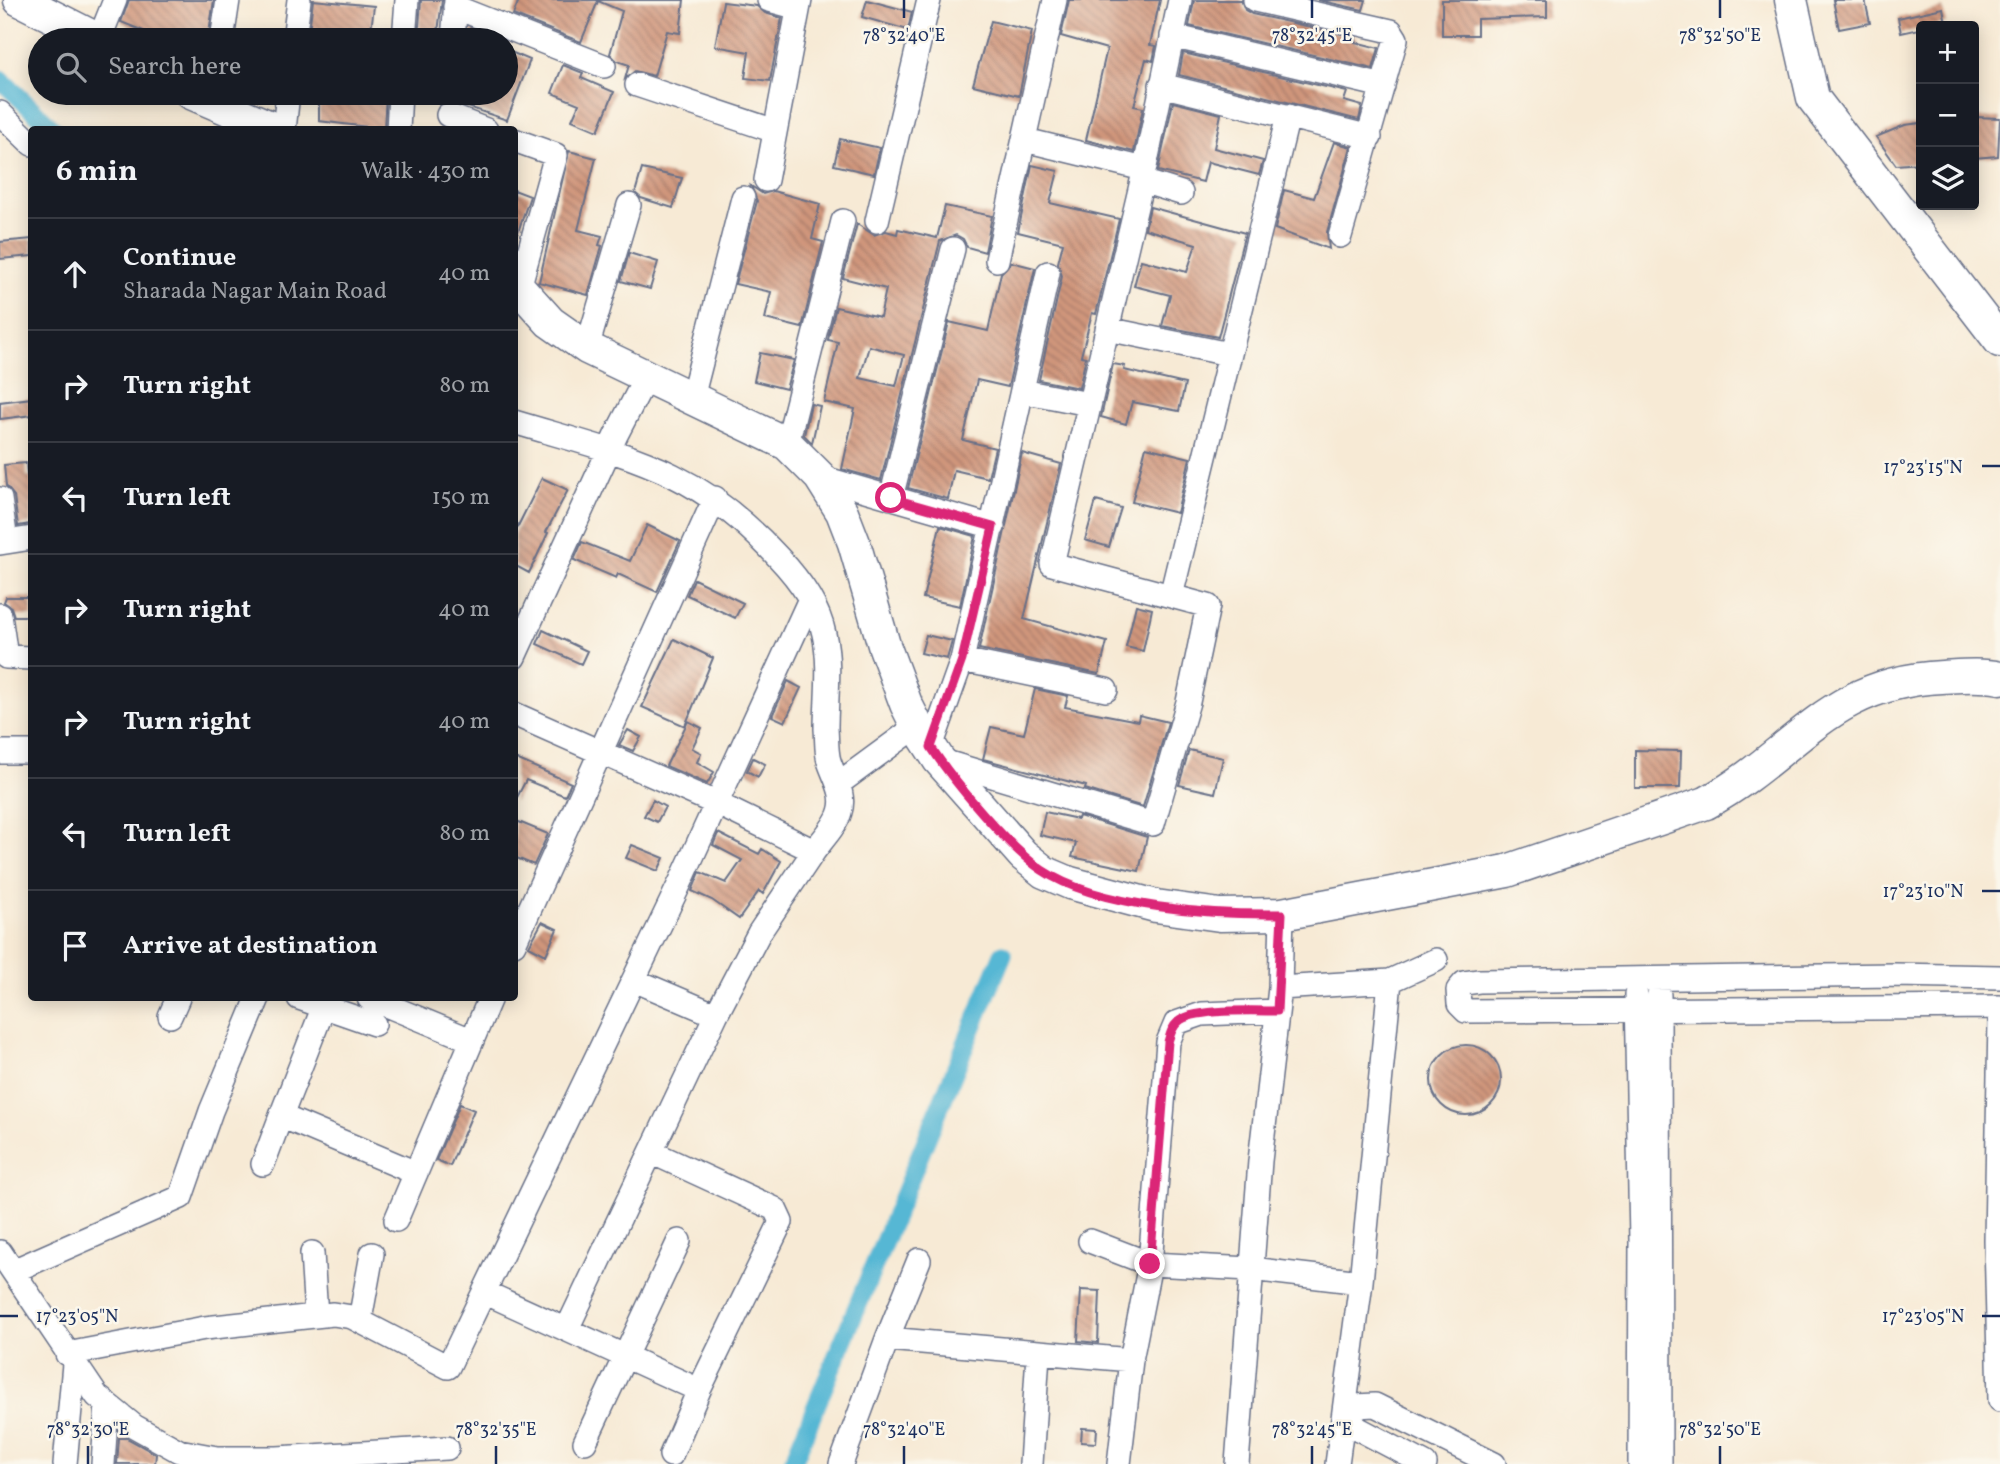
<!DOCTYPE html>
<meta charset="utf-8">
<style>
body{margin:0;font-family:Vollkorn,serif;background:#20242c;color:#f1f3f6}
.controls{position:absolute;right:21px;top:21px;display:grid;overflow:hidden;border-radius:7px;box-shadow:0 4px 18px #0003}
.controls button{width:63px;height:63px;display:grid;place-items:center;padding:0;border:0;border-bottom:2px solid #363941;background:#171b24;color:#f1f3f6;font:35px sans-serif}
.stop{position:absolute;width:21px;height:21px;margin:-16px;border:5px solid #db2777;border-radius:50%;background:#fff}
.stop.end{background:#db2777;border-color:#fff;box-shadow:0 2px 7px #0008}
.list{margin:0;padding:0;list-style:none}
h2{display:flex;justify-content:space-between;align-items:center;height:91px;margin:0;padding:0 28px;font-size:30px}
h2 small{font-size:23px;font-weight:400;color:#9ea1a6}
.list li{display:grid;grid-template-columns:46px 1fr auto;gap:21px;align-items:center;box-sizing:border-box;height:112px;padding:0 28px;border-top:2px solid #363941}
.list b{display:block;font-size:26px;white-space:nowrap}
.list p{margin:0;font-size:23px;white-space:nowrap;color:#9ea1a6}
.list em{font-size:23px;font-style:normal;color:#9ea1a6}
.icon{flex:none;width:38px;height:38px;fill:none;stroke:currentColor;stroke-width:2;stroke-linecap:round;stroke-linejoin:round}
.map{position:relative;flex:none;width:2000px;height:1464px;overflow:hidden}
.search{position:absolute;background:#171b24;box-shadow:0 4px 18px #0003;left:28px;top:28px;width:490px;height:77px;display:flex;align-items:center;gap:18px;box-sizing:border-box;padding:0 24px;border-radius:38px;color:#9ea1a6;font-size:26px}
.panel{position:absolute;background:#171b24;box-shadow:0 4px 18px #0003;left:28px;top:126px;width:490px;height:875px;border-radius:7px}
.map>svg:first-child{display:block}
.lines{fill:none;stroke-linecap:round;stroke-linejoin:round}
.canal{stroke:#56b7d4;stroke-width:19}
.building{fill:url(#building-back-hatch);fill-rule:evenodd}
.street-casing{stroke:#687088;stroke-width:26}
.secondary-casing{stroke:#687088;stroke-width:35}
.street{stroke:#fff;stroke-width:23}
.secondary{stroke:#fff;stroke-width:32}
.route{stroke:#db2777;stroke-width:9}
.ticks{fill:none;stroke:#1b2f5e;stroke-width:2.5}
.ticks-label{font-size:18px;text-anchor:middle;fill:#1b2f5e;stroke:#fbf7ec;stroke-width:5;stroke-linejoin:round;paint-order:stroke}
</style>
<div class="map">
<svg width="2000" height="1464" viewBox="0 0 2000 1464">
<defs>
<pattern id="building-back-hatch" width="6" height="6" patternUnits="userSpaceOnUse" patternTransform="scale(1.75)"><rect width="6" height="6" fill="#d0967c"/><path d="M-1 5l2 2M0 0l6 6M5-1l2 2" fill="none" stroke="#a87b69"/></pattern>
</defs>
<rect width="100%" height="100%" fill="#fbf7ec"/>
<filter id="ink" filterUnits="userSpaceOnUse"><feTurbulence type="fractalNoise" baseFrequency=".0143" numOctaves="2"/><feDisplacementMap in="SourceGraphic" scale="14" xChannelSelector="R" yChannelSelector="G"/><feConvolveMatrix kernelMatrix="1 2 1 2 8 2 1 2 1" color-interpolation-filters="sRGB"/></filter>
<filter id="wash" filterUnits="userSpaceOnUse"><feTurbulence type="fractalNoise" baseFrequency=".00686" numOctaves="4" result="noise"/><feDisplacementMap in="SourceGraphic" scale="28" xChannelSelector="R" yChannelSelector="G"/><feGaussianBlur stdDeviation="1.57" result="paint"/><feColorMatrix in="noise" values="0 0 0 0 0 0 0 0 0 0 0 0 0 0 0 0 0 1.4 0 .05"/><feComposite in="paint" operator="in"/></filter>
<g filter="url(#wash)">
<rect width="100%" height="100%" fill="#f7ead5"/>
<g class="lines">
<path class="canal" d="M 0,79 L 54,130
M 792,1464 L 1003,954"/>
</g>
<g id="blocks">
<path class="building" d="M 129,0 L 214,0 L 209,33 L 203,31 L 202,40 L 145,39 L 146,32 L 121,22 Z
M 313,0 L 374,6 L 370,38 L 337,37 L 337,33 L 309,31 Z
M 421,0 L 442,0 L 437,40 L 418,40 Z
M 519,0 L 684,0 L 680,33 L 667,31 L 654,76 L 635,71 L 625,79 L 629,65 L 617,61 L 610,54 L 622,11 L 598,1 L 581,42 L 513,15 Z
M 867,0 L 912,12 L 908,30 L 862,17 Z
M 1069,0 L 1160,0 L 1150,45 L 1156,46 L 1153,61 L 1146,59 L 1134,106 L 1143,108 L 1134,152 L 1086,140 L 1107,49 L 1061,36 Z
M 1194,0 L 1241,0 L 1245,10 L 1252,14 L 1356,37 L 1355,42 L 1379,48 L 1373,69 L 1189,26 Z
M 1318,0 L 1366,0 L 1363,10 Z
M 1442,0 L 1547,0 L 1547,17 L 1477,19 L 1477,35 L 1442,35 Z
M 1833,0 L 1865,0 L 1870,23 L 1839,29 Z
M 723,2 L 757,6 L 765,13 L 782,18 L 770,81 L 745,78 L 749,52 L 715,46 Z
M 1943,8 L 1946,23 L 1901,33 L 1898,18 Z
M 991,21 L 1032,31 L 1019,96 L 973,85 Z
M 472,29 L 501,40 L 468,40 Z
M 506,50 L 530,60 L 507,120 L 456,103 L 460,93 L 506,93 Z
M 1183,53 L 1347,92 L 1344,101 L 1362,106 L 1359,120 L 1179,75 Z
M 563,65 L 583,73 L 581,78 L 614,92 L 598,131 L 572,120 L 579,104 L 552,93 Z
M 386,93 L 384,129 L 319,121 L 319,95 Z
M 1173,102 L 1221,114 L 1214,148 L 1263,161 L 1259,175 L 1208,162 L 1203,182 L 1158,171 Z
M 1974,117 L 2000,118 L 1998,156 L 1974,158 Z
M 1921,123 L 1921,163 L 1896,165 L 1876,137 L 1905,125 Z
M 840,139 L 880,148 L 874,174 L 834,165 Z
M 1334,142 L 1351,147 L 1327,232 L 1329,249 L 1275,229 L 1284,190 L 1314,198 Z
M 569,151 L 596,158 L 578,230 L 602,236 L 599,245 L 602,246 L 588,295 L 539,282 Z
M 1032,165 L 1058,171 L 1050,203 L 1119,219 L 1096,314 L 1092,313 L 1081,356 L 1086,357 L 1079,388 L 1039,380 L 1062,276 L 1058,263 L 1063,243 L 1018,232 Z
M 642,169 L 682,178 L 673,208 L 641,198 L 635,193 Z
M 751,186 L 763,194 L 773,191 L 820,204 L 812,239 L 823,242 L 802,328 L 765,319 L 771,292 L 735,284 L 757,201 Z
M 514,190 L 530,196 L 514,244 Z
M 945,206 L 992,216 L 985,252 L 967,247 L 963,239 L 956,235 L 940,241 L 881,480 L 842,469 L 855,409 L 824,402 L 838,342 L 828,340 L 829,334 L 836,307 L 880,317 L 886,289 L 843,278 L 857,224 L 874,235 L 886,231 L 897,234 L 898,229 L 937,238 ZM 869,346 L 904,355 L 896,386 L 860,378 Z
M 1150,207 L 1245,233 L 1218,337 L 1162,326 L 1170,295 L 1134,286 L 1141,260 L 1187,272 L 1196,244 L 1145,229 Z
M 32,239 L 32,256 L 0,259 L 0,242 Z
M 629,253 L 658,262 L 650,289 L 621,281 Z
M 1011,262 L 1035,268 L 1008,387 L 977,380 L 963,440 L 995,448 L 988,478 L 954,470 L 948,499 L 908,488 L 949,322 L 988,331 L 1001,273 Z
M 760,353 L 794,360 L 786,389 L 754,381 Z
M 1113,364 L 1125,366 L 1124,370 L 1185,384 L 1179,411 L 1132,402 L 1126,424 L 1101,417 Z
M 32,398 L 32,415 L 0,419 L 0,402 Z
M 811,404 L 820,406 L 812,443 L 804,435 Z
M 1146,447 L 1190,458 L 1177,513 L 1132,502 Z
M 1022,453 L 1061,464 L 1024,619 L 1107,642 L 1099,674 L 979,649 Z
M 26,463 L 27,476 L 32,476 L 32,516 L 30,524 L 18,526 L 14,496 L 6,486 L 4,465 Z
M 542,478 L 568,490 L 546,532 L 548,533 L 529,573 L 514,565 L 514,534 Z
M 1096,501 L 1121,508 L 1109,547 L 1085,540 Z
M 647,525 L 680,541 L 657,592 L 618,574 L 616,578 L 574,560 L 582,542 L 630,561 Z
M 940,526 L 975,536 L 960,606 L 923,598 Z
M 694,579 L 743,603 L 735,618 L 687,595 Z
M 6,597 L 32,597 L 32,616 L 14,616 L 11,607 L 4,602 Z
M 1136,605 L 1152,609 L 1143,651 L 1126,647 Z
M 543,630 L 587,651 L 581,664 L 537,644 Z
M 926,635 L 952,641 L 947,659 L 921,653 Z
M 674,639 L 713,658 L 685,726 L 642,707 Z
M 788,681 L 801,688 L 785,722 L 772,716 Z
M 1035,689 L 1068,696 L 1065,707 L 1138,721 L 1139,715 L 1168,722 L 1143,807 L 1085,789 L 1086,786 L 983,759 L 991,727 L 1024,734 Z
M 688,721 L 702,728 L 692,748 L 701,753 L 697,762 L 714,772 L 707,784 L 666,766 Z
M 628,730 L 641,737 L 633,751 L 619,745 Z
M 1189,750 L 1223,758 L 1215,793 L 1179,785 Z
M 1635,750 L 1681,751 L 1680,788 L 1635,788 Z
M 514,758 L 571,783 L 565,796 L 526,780 L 514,803 Z
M 753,758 L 765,764 L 758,777 L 747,771 Z
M 653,800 L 665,807 L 657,822 L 644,816 Z
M 1045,812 L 1078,819 L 1079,816 L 1147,837 L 1139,871 L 1072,857 L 1076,843 L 1040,835 Z
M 514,820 L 548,834 L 534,865 L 514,857 Z
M 718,833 L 759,854 L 762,849 L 781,861 L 763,894 L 759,891 L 739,919 L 712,900 L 692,891 L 700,872 L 726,883 L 742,860 L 713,845 Z
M 632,845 L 664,858 L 658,871 L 626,858 Z
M 542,922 L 557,929 L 546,955 L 529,946 Z
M1431 1080a35 35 0 1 1 70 0a35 35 0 1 1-70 0Z
M 460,1104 L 474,1110 L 450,1166 L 436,1160 Z
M 1081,1290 L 1100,1291 L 1098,1343 L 1078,1341 Z
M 1082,1428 L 1097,1429 L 1096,1443 L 1081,1442 Z
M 119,1438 L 127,1438 L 156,1454 L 155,1464 L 117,1464 Z"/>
</g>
</g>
<g filter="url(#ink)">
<use href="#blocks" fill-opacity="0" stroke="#687088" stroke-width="2"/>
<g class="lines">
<g class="street-casing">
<path id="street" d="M 769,0 L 798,8
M 1180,0 L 1142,181 L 1052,564 L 1171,596 L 1288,116
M 1255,0 L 1391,31 L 1396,39 L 1340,236
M 455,7 L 604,66
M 1172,36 L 1383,86
M 99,40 L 115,0
M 222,40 L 228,0
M 294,40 L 299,0
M 404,40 L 407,0
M 453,40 L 456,0
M 637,85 L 775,131
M 1161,85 L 1370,137
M 0,113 L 32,144
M 448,115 L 486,130
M 284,130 L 288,93
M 398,130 L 400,93
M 514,140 L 556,155 L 519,288
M 1025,140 L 1144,169
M 766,180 L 800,0
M 1142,181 L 1181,193
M 877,221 L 929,0
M 997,260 L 1055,0
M 1107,329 L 1229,354
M 587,348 L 629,205
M 1022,391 L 1089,404
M 692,398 L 743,198
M 514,422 C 627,456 695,466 778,557 C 798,578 818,605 824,634 C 831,665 826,697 826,729 C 827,739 826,751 829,761 C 834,777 846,794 840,812 C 836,826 822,840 814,851
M 787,444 L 843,221
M 820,477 L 993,527
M 891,498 L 953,249
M 0,499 L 6,541
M 0,543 L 32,538
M 0,615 L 6,657 L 32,658
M 514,657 L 616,435 L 645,379
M 962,660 L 1106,690
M 514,714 L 722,806 L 814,851 L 759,933 L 716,1015 L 567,1329
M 931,747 L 962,660 L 1048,273
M 0,752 L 32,752
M 939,760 L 1153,824 L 1188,702 L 1208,606 L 1171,596
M 838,784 L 917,726
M 514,944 L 715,498
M 2000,977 L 1895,975 L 1479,981 L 1464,983 L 1458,990 L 1459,1004 L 1466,1011 L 2000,1007
M 634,980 L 716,1015
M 1280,988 L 1390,981 L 1436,960
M 1636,995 L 1641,1240 L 1640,1464
M 1659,995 L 1660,1464
M 299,998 L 374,1024
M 369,998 L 471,1040
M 170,1016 L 178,998
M 2000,1019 L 1996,1240 L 2000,1400
M 281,1116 L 324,1006
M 263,1164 L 281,1116 L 416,1173
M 396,1220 L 490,998
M 1090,1241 L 1150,1264 L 1168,1042 L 1176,1023 L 1202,1014 L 1277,1011
M 0,1252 L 97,1396 L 134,1426 L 179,1451 L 217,1458 L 277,1458 L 447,1448
M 312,1253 L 316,1316
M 13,1271 L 181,1197 L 211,1111 L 258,998
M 484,1292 L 699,1390 L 781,1222 L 775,1209 L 651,1152
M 360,1320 L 372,1254
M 887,1339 L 919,1260
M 67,1354 L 205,1328 L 333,1314 L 352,1317 L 448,1367 L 681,881 L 810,599
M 585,1442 L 679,1241
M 671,1455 L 699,1390
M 65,1464 L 74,1364
M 103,1464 L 107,1404
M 841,1464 L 887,1339 L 1131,1360
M 1031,1464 L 1038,1354
M 1119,1464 L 1131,1360 L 1150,1264 L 1251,1269 L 1361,1282
M 1237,1464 L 1260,1161 L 1280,988 L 1282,914
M 1337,1464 L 1361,1282 L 1390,981
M 1425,1464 L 1355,1427 L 1352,1419 L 1356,1406 L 1375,1405 L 1494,1464"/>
</g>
<g class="secondary-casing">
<path id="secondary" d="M 20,0 L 99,40
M 1791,0 L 1813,98 L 2000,341
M 191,93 L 277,130
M 514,282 L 550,322 L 587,348 L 787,444 L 820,477 L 842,512 L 854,543 L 884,645 L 906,704 L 917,726 L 939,760 L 1023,855 L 1044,872 L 1070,883 L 1156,906 L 1220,915 L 1282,914 L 1507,871 L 1706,803 C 1795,755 1827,682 1942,677 C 1961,676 1981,674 2000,678"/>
</g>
<use href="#street" class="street"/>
<use href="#secondary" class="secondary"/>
</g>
</g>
<g class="lines" filter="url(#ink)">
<path class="route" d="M 891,498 L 993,527 L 962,660 L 931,747 C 953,781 1009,848 1042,870 C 1098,908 1215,915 1282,914 L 1277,1011 C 1256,1011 1192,1008 1178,1022 C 1172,1027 1170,1035 1168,1042 L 1150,1264"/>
</g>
<path class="ticks" d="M 904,0 L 904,18M 1312,0 L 1312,18M 1720,0 L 1720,18M 1982,466 L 2000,466M 1982,891 L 2000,891M 0,1316 L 18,1316M 1982,1316 L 2000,1316M 88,1446 L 88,1464M 496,1446 L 496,1464M 904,1446 L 904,1464M 1312,1446 L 1312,1464M 1720,1446 L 1720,1464"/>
<g class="ticks-label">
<text x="904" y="41">78°32'40"E</text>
<text x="1312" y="41">78°32'45"E</text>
<text x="1720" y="41">78°32'50"E</text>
<text x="1923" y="473">17°23'15"N</text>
<text x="1923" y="897">17°23'10"N</text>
<text x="77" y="1322">17°23'05"N</text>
<text x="1923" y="1322">17°23'05"N</text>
<text x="88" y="1435">78°32'30"E</text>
<text x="496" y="1435">78°32'35"E</text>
<text x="904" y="1435">78°32'40"E</text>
<text x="1312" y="1435">78°32'45"E</text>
<text x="1720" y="1435">78°32'50"E</text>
</g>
</svg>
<div class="controls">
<button>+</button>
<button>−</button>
<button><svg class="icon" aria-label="layers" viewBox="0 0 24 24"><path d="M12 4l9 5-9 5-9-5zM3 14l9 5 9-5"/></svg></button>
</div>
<div class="stop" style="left:891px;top:498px"></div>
<div class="stop end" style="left:1150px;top:1264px"></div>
<div class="search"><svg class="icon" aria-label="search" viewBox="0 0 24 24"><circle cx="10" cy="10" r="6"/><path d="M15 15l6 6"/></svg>Search here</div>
<section class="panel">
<h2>6 min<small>Walk · 430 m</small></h2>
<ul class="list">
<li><svg class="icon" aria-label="ahead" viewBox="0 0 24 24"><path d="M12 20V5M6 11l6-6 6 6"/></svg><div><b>Continue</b><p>Sharada Nagar Main Road</p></div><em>40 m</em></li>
<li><svg class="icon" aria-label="right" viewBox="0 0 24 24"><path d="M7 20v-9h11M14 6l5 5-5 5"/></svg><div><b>Turn right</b></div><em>80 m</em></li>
<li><svg class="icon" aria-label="left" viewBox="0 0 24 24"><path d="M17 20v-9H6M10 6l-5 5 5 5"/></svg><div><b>Turn left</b></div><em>150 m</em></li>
<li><svg class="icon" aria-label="right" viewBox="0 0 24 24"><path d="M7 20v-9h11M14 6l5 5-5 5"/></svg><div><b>Turn right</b></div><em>40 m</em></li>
<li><svg class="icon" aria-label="right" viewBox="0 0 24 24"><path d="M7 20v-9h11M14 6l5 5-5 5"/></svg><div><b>Turn right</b></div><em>40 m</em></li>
<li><svg class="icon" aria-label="left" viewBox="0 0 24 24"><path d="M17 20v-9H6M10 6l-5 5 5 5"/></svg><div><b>Turn left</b></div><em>80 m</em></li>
<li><svg class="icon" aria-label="arrive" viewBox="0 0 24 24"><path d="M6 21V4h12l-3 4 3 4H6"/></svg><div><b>Arrive at destination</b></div></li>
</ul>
</section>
</div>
